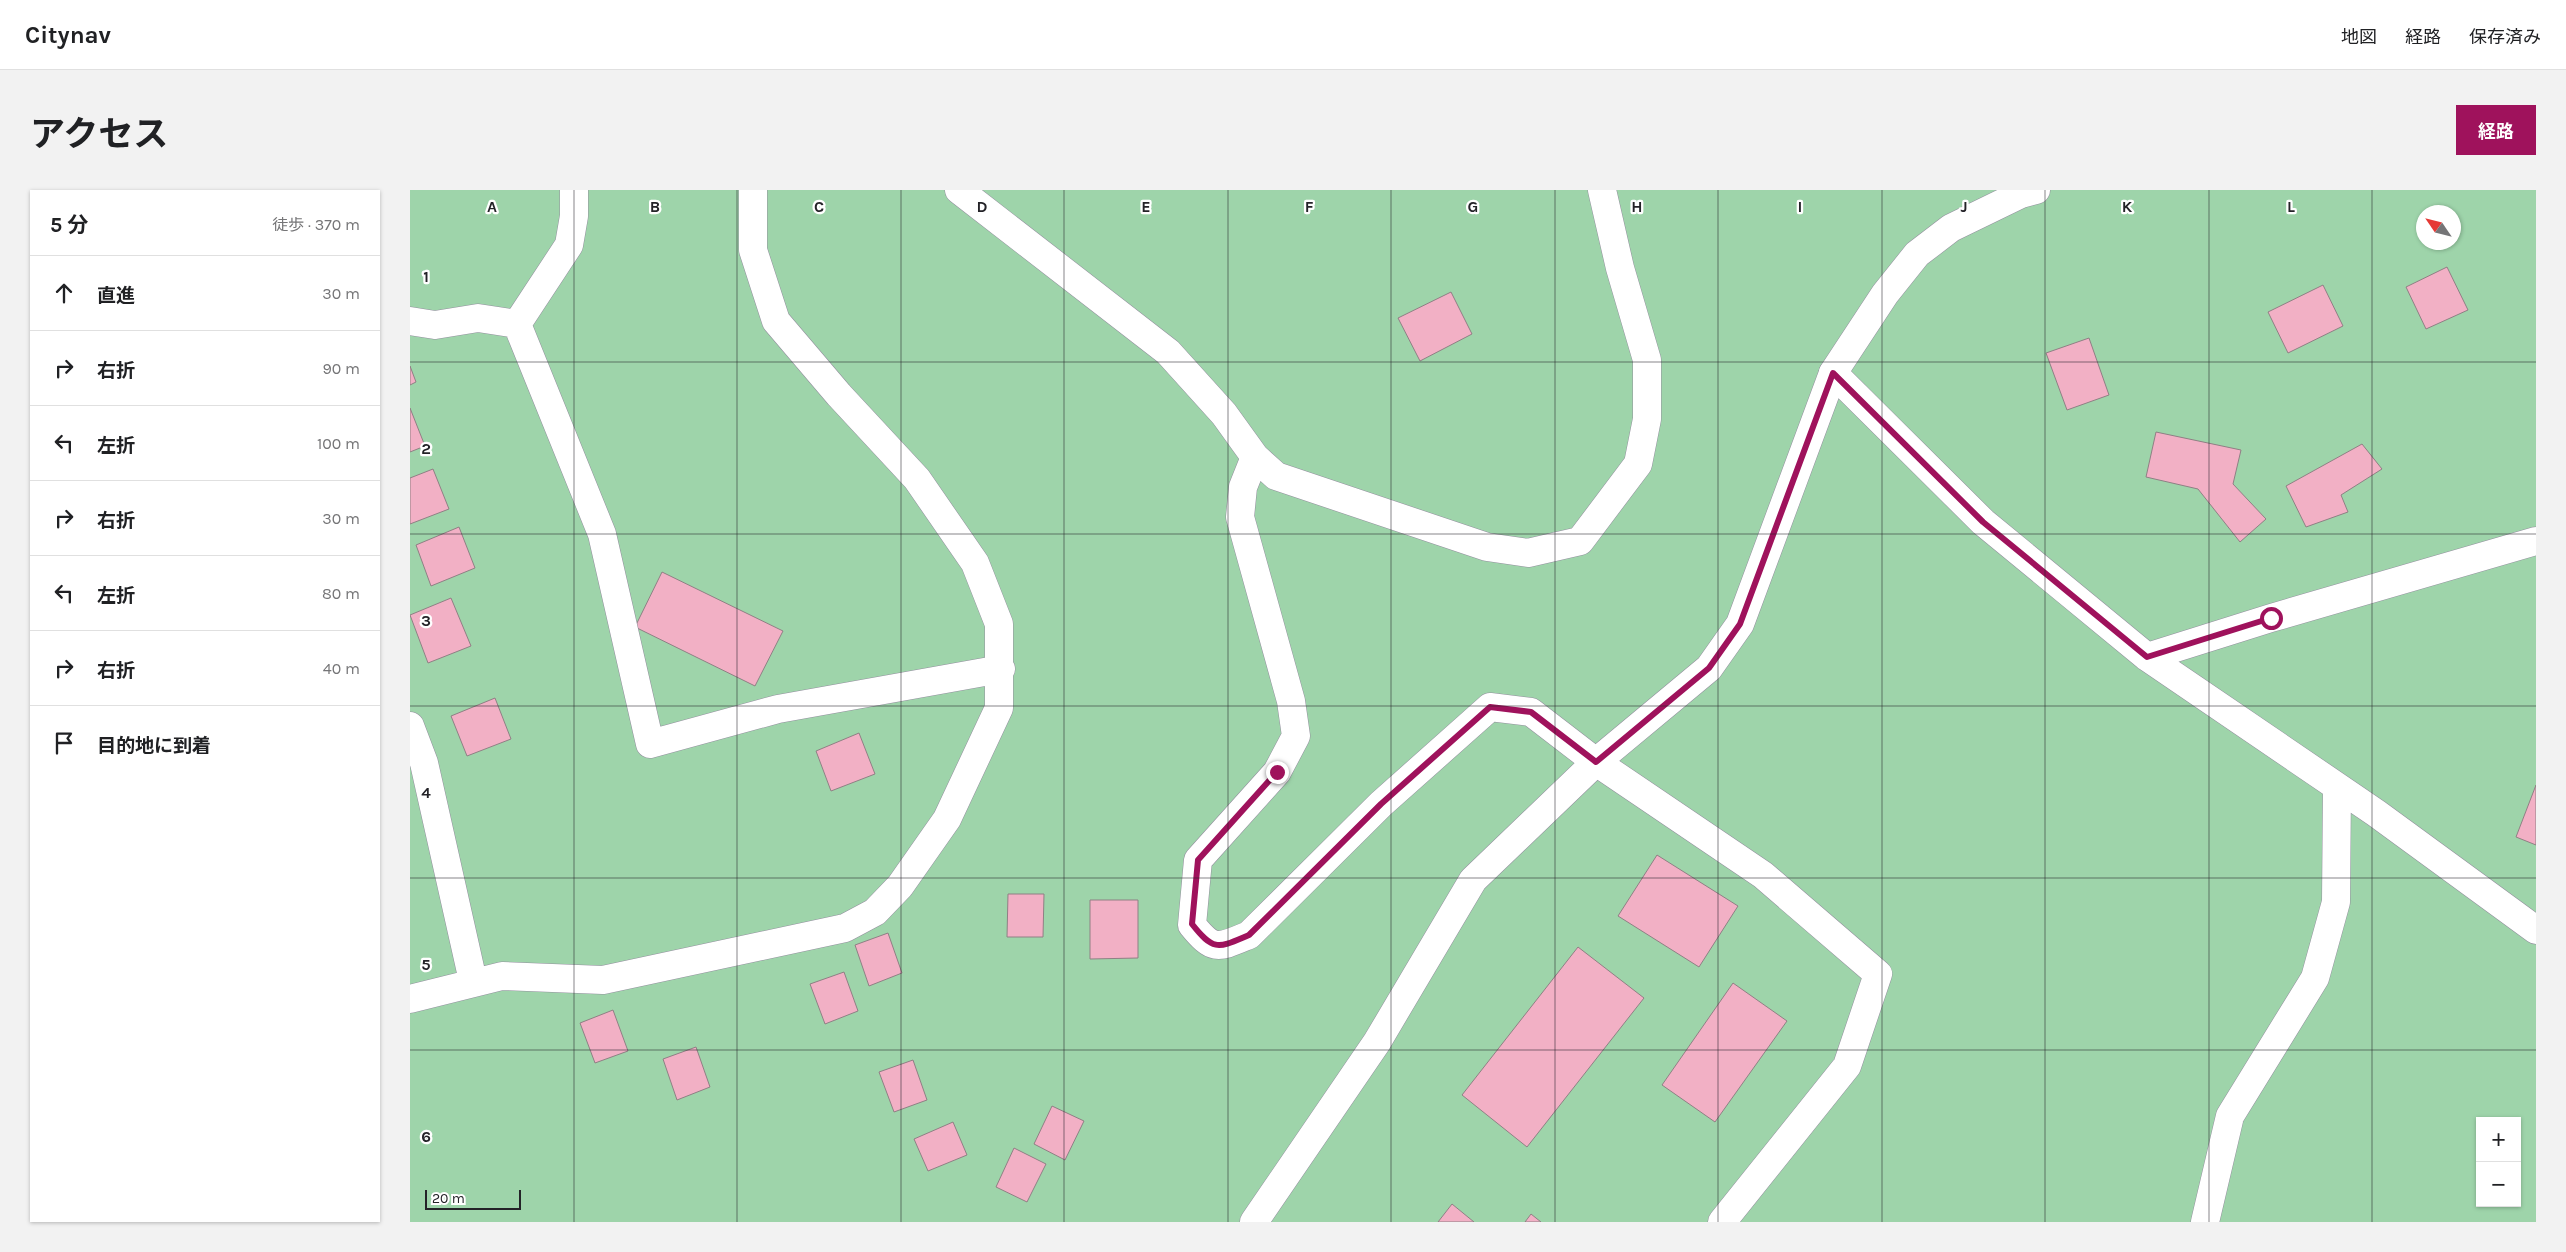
<!DOCTYPE html>
<html lang="ja">
<meta charset="utf-8">
<style>
body{margin:0;font-family:Karla,"Noto Sans JP",sans-serif;background:#f2f2f2;color:#202124}
.controls{position:absolute;right:15px;bottom:15px;display:grid;overflow:hidden;border-radius:0px;box-shadow:0 1px 4px #0004}
.controls button{width:45px;height:45px;display:grid;place-items:center;padding:0;border:0;border-bottom:1px solid #e0e0e0;background:#fff;color:#202124;font:25px sans-serif}
.compass{position:absolute;left:2006px;top:15px;width:45px;height:45px;border-radius:50%;background:#fff;box-shadow:0 1px 4px #0004;rotate:305deg}
.scale{position:absolute;left:15px;bottom:12px;width:96px;box-sizing:border-box;padding-left:5px;border:2px solid #242328;border-top:0;font-size:14px;line-height:18px;white-space:nowrap;color:#242328;-webkit-text-stroke:4px #fff;paint-order:stroke}
.stop{position:absolute;width:15px;height:15px;margin:-11px;border:4px solid #9f125c;border-radius:50%;background:#fff}
.stop.end{background:#9f125c;border-color:#fff;box-shadow:0 1px 5px #0008}
.list{margin:0;padding:0;list-style:none}
h2{display:flex;justify-content:space-between;align-items:center;height:65px;margin:0;padding:0 20px;font-size:21px}
h2 small{font-size:16px;font-weight:400;color:#757577}
.list li{display:grid;grid-template-columns:32px 1fr auto;gap:15px;align-items:center;box-sizing:border-box;height:75px;padding:0 20px;border-top:1px solid #e0e0e0}
.list b{display:block;font-size:19px;white-space:nowrap}
.list em{font-size:16px;font-style:normal;color:#757577}
.icon{flex:none;width:28px;height:28px;fill:none;stroke:currentColor;stroke-width:2;stroke-linecap:round;stroke-linejoin:round}
.map{position:relative;flex:none;width:2126px;height:1032px;overflow:hidden;border-radius:0px}
header{display:flex;align-items:center;gap:30px;box-sizing:border-box;height:70px;padding:0 25px;background:#fff;border-bottom:1px solid #e0e0e0}
header strong{font-size:24px}
nav{display:flex;gap:28px;margin-inline-start:auto;font-size:18px}
.intro{display:flex;align-items:center;justify-content:space-between;box-sizing:border-box;height:120px;padding:0 30px}
h1{margin:0;font-size:35px}
.button{padding:12px 22px;border-radius:0px;background:#9f125c;color:#fff;font-size:18px;font-weight:700}
main{display:flex;gap:30px;padding:0 30px}
aside{flex:1;background:#fff;border-radius:0px;box-shadow:0 1px 4px #0004}
.map>svg:first-child{display:block}
.forest{fill:#9ed4aa;fill-rule:evenodd}
.building{fill:#f2b0c5;stroke:#8f8084}
.lines{fill:none;stroke-linecap:round;stroke-linejoin:round}
.minor-casing{stroke:#93909e;stroke-width:29}
.tertiary-casing{stroke:#93909e;stroke-width:29}
.minor{stroke:#fff;stroke-width:28}
.tertiary{stroke:#fff;stroke-width:28}
.route{stroke:#9f125c;stroke-width:6}
.grid{fill:none;stroke:#242328;stroke-width:1;stroke-opacity:0.55}
.grid-label{font-size:16px;text-anchor:middle;font-weight:bold;fill:#242328;stroke:#fff;stroke-width:4.5;stroke-linejoin:round;paint-order:stroke}
</style>
<header>
<strong>Citynav</strong>
<nav><a>地図</a><a>経路</a><a>保存済み</a></nav>
</header>
<div class="intro"><h1>アクセス</h1><a class="button">経路</a></div>
<main>
<aside>
<h2>5 分<small>徒歩 · 370 m</small></h2>
<ul class="list">
<li><svg class="icon" aria-label="ahead" viewBox="0 0 24 24"><path d="M12 20V5M6 11l6-6 6 6"/></svg><div><b>直進</b></div><em>30 m</em></li>
<li><svg class="icon" aria-label="right" viewBox="0 0 24 24"><path d="M7 20v-9h11M14 6l5 5-5 5"/></svg><div><b>右折</b></div><em>90 m</em></li>
<li><svg class="icon" aria-label="left" viewBox="0 0 24 24"><path d="M17 20v-9H6M10 6l-5 5 5 5"/></svg><div><b>左折</b></div><em>100 m</em></li>
<li><svg class="icon" aria-label="right" viewBox="0 0 24 24"><path d="M7 20v-9h11M14 6l5 5-5 5"/></svg><div><b>右折</b></div><em>30 m</em></li>
<li><svg class="icon" aria-label="left" viewBox="0 0 24 24"><path d="M17 20v-9H6M10 6l-5 5 5 5"/></svg><div><b>左折</b></div><em>80 m</em></li>
<li><svg class="icon" aria-label="right" viewBox="0 0 24 24"><path d="M7 20v-9h11M14 6l5 5-5 5"/></svg><div><b>右折</b></div><em>40 m</em></li>
<li><svg class="icon" aria-label="arrive" viewBox="0 0 24 24"><path d="M6 21V4h12l-3 4 3 4H6"/></svg><div><b>目的地に到着</b></div></li>
</ul>
</aside>
<div class="map">
<svg width="2126" height="1032" viewBox="0 0 2126 1032">
<rect width="100%" height="100%" fill="#f5f4fd"/>
<path class="forest" d="M 0,0 L 2126,0 L 2126,1032 L 0,1032 ZM 2014,22 L 2044,22 L 2044,52 L 2014,52 ZM 2070,931 L 2107,931 L 2107,1013 L 2070,1013 Z"/>
<path class="building" d="M 2037,77 L 2058,120 L 2016,139 L 1996,97 Z
M 1913,95 L 1933,136 L 1878,163 L 1858,122 Z
M 1041,102 L 1062,144 L 1010,171 L 988,128 Z
M 1679,148 L 1699,205 L 1657,220 L 1636,163 Z
M 0,176 L 6,192 L 0,195 Z
M 0,218 L 15,256 L 0,262 Z
M 1746,242 L 1831,260 L 1823,294 L 1856,329 L 1830,352 L 1788,299 L 1736,287 Z
M 1952,254 L 1972,279 L 1931,305 L 1938,322 L 1896,337 L 1876,296 Z
M 23,279 L 39,319 L 0,334 L 0,288 Z
M 49,337 L 65,378 L 21,396 L 6,355 Z
M 252,382 L 373,441 L 345,496 L 225,437 Z
M 41,408 L 61,456 L 18,473 L 0,425 Z
M 85,508 L 101,549 L 57,566 L 41,526 Z
M 449,543 L 465,584 L 421,601 L 406,561 Z
M 2126,595 L 2126,655 L 2106,647 Z
M 1247,665 L 1328,716 L 1289,777 L 1208,726 Z
M 598,704 L 634,704 L 633,747 L 597,747 Z
M 680,710 L 728,710 L 728,768 L 680,769 Z
M 478,743 L 492,783 L 459,796 L 445,755 Z
M 1168,757 L 1234,808 L 1117,957 L 1052,905 Z
M 434,782 L 448,821 L 415,834 L 400,794 Z
M 1323,793 L 1377,831 L 1305,932 L 1252,895 Z
M 203,820 L 218,861 L 185,873 L 170,833 Z
M 286,857 L 300,897 L 267,910 L 253,869 Z
M 503,870 L 517,910 L 484,922 L 469,882 Z
M 642,916 L 674,931 L 655,970 L 624,954 Z
M 543,932 L 557,965 L 518,981 L 504,949 Z
M 604,958 L 636,974 L 617,1012 L 586,997 Z
M 1042,1014 L 1064,1032 L 1028,1032 Z
M 1121,1024 L 1131,1032 L 1115,1032 Z"/>
<g class="lines">
<g class="minor-casing">
<path id="minor" d="M 549,0 L 758,162 L 814,224 L 845,267 L 866,286 L 1077,357 L 1118,363 L 1170,351 L 1228,274 L 1237,229 L 1237,170 L 1210,78 L 1192,0
M 0,131 L 25,135 L 68,128 L 107,134
M 107,134 L 192,344 L 240,554 L 368,519 L 591,479
M 107,134 L 159,55 L 164,26 L 164,0
M 1423,183 L 1573,332 L 1737,467 L 1966,623 L 2126,740
M 845,267 L 833,297 L 830,327 L 881,511 L 886,546 L 867,582 L 788,670 L 782,735 C 804,762 808,758 839,745 L 971,614 L 1080,517 L 1121,522 L 1186,572 L 1353,685 L 1468,784 L 1437,876 L 1312,1032
M 1737,467 L 1861,428 L 2126,351
M 0,536 L 14,573 L 63,791
M 0,809 L 92,786 L 193,790 L 435,738 L 465,722 L 490,696 L 537,629 L 589,518 L 589,434 L 565,373 L 507,289 L 429,205 L 366,131 L 343,60 L 343,0
M 1795,1032 L 1820,926 L 1905,788 L 1926,712 L 1927,597"/>
</g>
<g class="tertiary-casing">
<path id="tertiary" d="M 844,1032 L 967,852 L 1063,690 L 1186,572 L 1299,478 L 1330,434 L 1423,183 L 1475,104 L 1507,64 L 1541,38 L 1611,4 L 1626,0"/>
</g>
<use href="#minor" class="minor"/>
<use href="#tertiary" class="tertiary"/>
</g>
<g class="lines">
<path class="route" d="M 867,582 L 788,670 L 782,734 C 804,762 808,758 839,745 L 971,614 L 1080,517 L 1121,522 L 1186,572 L 1299,478 L 1330,434 L 1423,183 L 1573,332 L 1737,467 L 1861,428"/>
</g>
<path class="grid" d="M 164,0 L 164,1032M 327,0 L 327,1032M 491,0 L 491,1032M 654,0 L 654,1032M 818,0 L 818,1032M 981,0 L 981,1032M 1145,0 L 1145,1032M 1308,0 L 1308,1032M 1472,0 L 1472,1032M 1635,0 L 1635,1032M 1799,0 L 1799,1032M 1962,0 L 1962,1032M 0,172 L 2126,172M 0,344 L 2126,344M 0,516 L 2126,516M 0,688 L 2126,688M 0,860 L 2126,860"/>
<g class="grid-label">
<text x="82" y="22">A</text>
<text x="245" y="22">B</text>
<text x="409" y="22">C</text>
<text x="572" y="22">D</text>
<text x="736" y="22">E</text>
<text x="899" y="22">F</text>
<text x="1063" y="22">G</text>
<text x="1227" y="22">H</text>
<text x="1390" y="22">I</text>
<text x="1554" y="22">J</text>
<text x="1717" y="22">K</text>
<text x="1881" y="22">L</text>
<text x="16" y="92">1</text>
<text x="16" y="264">2</text>
<text x="16" y="436">3</text>
<text x="16" y="608">4</text>
<text x="16" y="780">5</text>
<text x="16" y="952">6</text>
</g>
</svg>
<div class="controls">
<button>+</button>
<button>−</button>
</div>
<svg class="compass" viewBox="-18 -18 36 36"><path d="M0-13l5 13h-10z" fill="#e53935"/><path d="M0 13l5-13h-10z" fill="#757577"/></svg>
<div class="scale">20 m</div>
<div class="stop" style="left:1861px;top:428px"></div>
<div class="stop end" style="left:867px;top:582px"></div>
</div>
</main>
